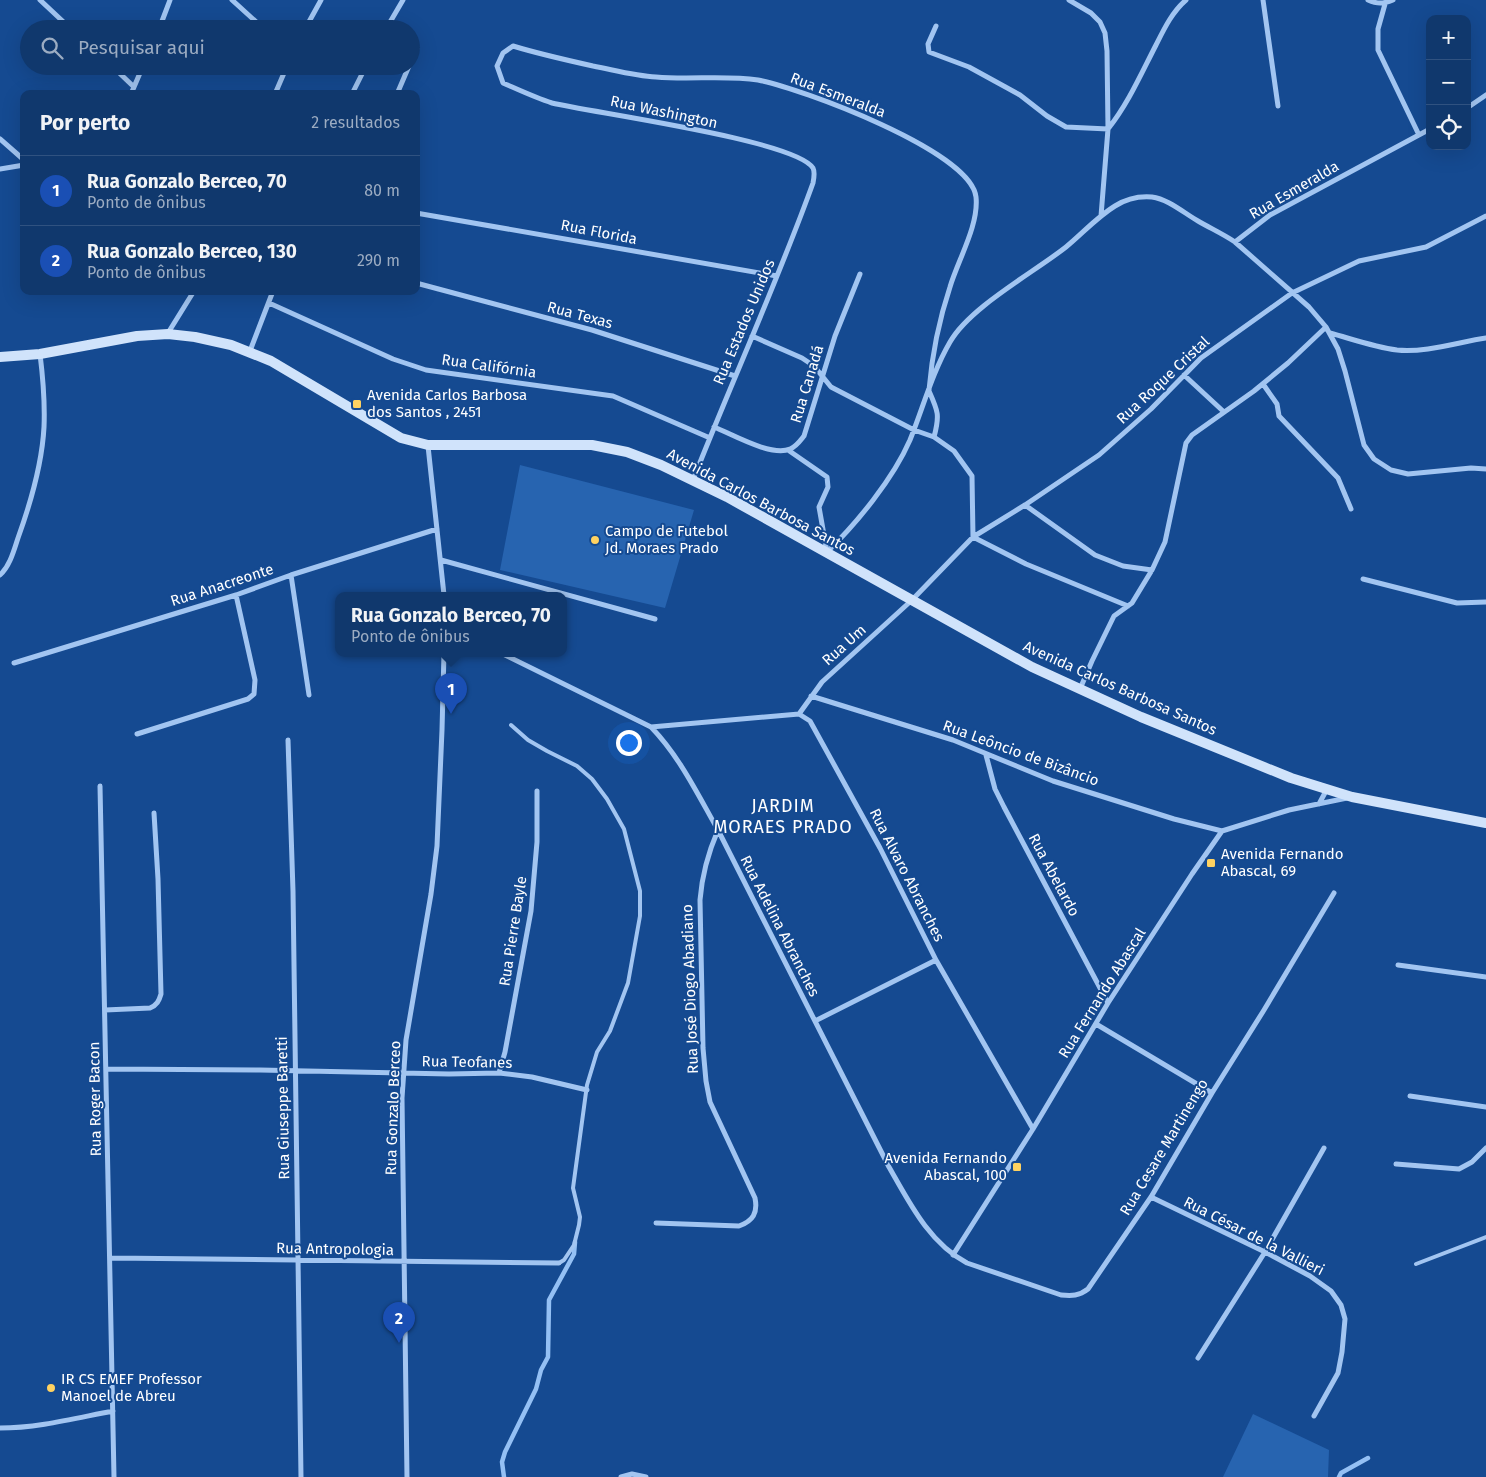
<!DOCTYPE html>
<html lang="pt">
<meta charset="utf-8">
<style>
body{margin:0;font-family:"Fira Sans",sans-serif;background:#193f72;color:#f1f3f6}
.controls{position:absolute;right:15px;top:15px;display:grid;overflow:hidden;border-radius:10px;box-shadow:0 5px 20px #0002}
.controls button{width:45px;height:45px;display:grid;place-items:center;padding:0;border:0;border-bottom:1px solid #305280;background:#10386d;color:#f1f3f6;font:25px sans-serif}
.you{position:absolute;left:628px;top:742px;width:18px;height:18px;margin:-12px;border:4px solid #fff;border-radius:50%;background:#1a73e8;box-shadow:0 0 0 8px #1a73e833}
.badge{display:grid;place-items:center;width:32px;height:32px;border-radius:50%;background:#ffd261;color:#fff;font-size:16px;font-weight:700}
.pin{position:absolute;translate:-50% -41px;filter:drop-shadow(0 1px 2px #0008)}
.pin::after{content:'';position:absolute;top:26px;width:18px;height:15px;background:inherit;clip-path:polygon(0 0,100% 0,50% 100%)}
.popup{position:absolute;left:335px;top:592px;width:232px;height:65px;box-sizing:border-box;display:grid;place-content:center;border-radius:10px;background:#10386d;filter:drop-shadow(0 1px 4px #0005);font-size:16px;white-space:nowrap;color:#9cacc2}
.popup b{font-size:19px;color:#f1f3f6}
.popup::after{content:'';position:absolute;left:50%;top:100%;margin-left:-10px;border:10px solid transparent;border-top-color:#10386d}
.list{margin:0;padding:0;list-style:none}
h2{display:flex;justify-content:space-between;align-items:center;height:65px;margin:0;padding:0 20px;font-size:21px}
h2 small{font-size:16px;font-weight:400;color:#9cacc2}
.list li{display:grid;grid-template-columns:32px 1fr auto;gap:15px;align-items:center;box-sizing:border-box;height:70px;padding:0 20px;border-top:1px solid #305280}
.list b{display:block;font-size:19px;white-space:nowrap}
.list p{margin:0;font-size:16px;white-space:nowrap;color:#9cacc2}
.list em{font-size:16px;font-style:normal;color:#9cacc2}
.icon{flex:none;width:28px;height:28px;fill:none;stroke:currentColor;stroke-width:2;stroke-linecap:round;stroke-linejoin:round}
.map{position:relative;flex:none;width:1486px;height:1477px;overflow:hidden}
.search{position:absolute;background:#10386d;box-shadow:0 5px 20px #0002;left:20px;top:20px;width:400px;height:55px;display:flex;align-items:center;gap:12px;box-sizing:border-box;padding:0 18px;border-radius:28px;color:#9cacc2;font-size:19px}
.panel{position:absolute;background:#10386d;box-shadow:0 5px 20px #0002;left:20px;top:90px;width:400px;height:205px;border-radius:10px}
.map>svg:first-child{display:block}
.green{fill:#2764b0}
.lines{fill:none;stroke-linecap:round;stroke-linejoin:round}
.stream{stroke:#94c0f4;stroke-width:4.5}
.service{stroke:#a2c5f1;stroke-width:4}
.minor{stroke:#a2c5f1;stroke-width:5}
.secondary{stroke:#d0e3fb;stroke-width:10}
.poi-dot{fill:#ffd261;stroke:#154a91;stroke-width:2}
.labels{text-anchor:middle;dominant-baseline:central;stroke-width:4;stroke-linejoin:round;paint-order:stroke}
.street-label{font-size:15px;fill:#fff;stroke:#154a91}
.poi-label{font-size:15px;fill:#fff;stroke:#154a91;text-anchor:start}
.quarter-label{font-size:18px;letter-spacing:1px;fill:#fff;stroke:#154a91}
</style>
<div class="map">
<svg width="1486" height="1477" viewBox="0 0 1486 1477">
<rect width="100%" height="100%" fill="#154a91"/>
<path class="green" d="M 520,465 L 694,510 L 665,608 L 500,570 Z
M 1253,1414 L 1329,1450 L 1328,1477 L 1223,1477 Z"/>
<g class="lines">
<path class="stream" d="M 504,1477 L 502,1462 L 505,1452 L 536,1389 L 541,1370 L 548,1357 L 549,1300 L 574,1254 L 575,1242
M 1339,1477 L 1341,1473 L 1368,1458"/>
<path class="service" d="M 511,725 L 528,740 L 547,751 L 577,766 L 592,779 L 607,799 L 624,829 L 640,891 L 640,916 L 628,983 L 610,1031 L 597,1052 L 587,1085 L 573,1188 L 580,1217 L 579,1225 L 574,1245 L 564,1260 L 559,1263
M 1416,1264 L 1486,1237"/>
<path class="minor" d="M 40,0 L 71,29
M 232,0 L 264,29
M 1069,0 L 1091,13 L 1100,22 L 1105,33 L 1107,51 L 1108,129 L 1101,216
M 1263,0 L 1278,106
M 1368,0 C 1377,4 1383,4 1393,0
M 1385,4 L 1378,29 L 1378,50 L 1419,135
M 936,26 L 928,44 L 929,52 L 969,67 L 1020,95 L 1047,116 L 1066,127 L 1108,129 C 1128,104 1141,74 1156,45 C 1164,29 1172,12 1186,0
M 159,29 L 170,0
M 305,29 L 321,0
M 386,29 L 403,0
M 411,62 L 417,48
M 112,66 L 134,87
M 131,94 L 143,66
M 275,94 L 287,66
M 352,94 L 366,66
M 397,94 L 409,66
M 1467,108 L 1486,95
M 0,139 L 24,160
M 0,169 L 24,165
M 416,213 L 777,276
M 1235,242 L 1309,307 L 1326,327 L 1338,349 L 1345,371 L 1364,445 L 1374,459 L 1391,470 L 1408,474 L 1471,468 L 1486,469
M 416,283 L 592,330 L 735,376
M 269,303 L 393,359 L 426,370 L 613,396 L 710,438
M 168,333 L 194,291
M 1330,333 C 1352,339 1374,347 1397,350 C 1425,353 1459,342 1486,338
M 752,336 L 802,358 L 814,366 L 831,387 L 914,430 L 934,437 C 940,415 938,411 929,391
M 250,351 L 273,291
M 1184,375 L 1224,412
M 1263,384 L 1277,404 L 1279,416 L 1338,478 L 1351,509
M 714,427 C 732,434 771,457 790,449 C 796,447 800,441 804,436 L 835,336 L 860,274
M 934,437 L 954,451 L 972,476 L 973,537 L 1026,564 L 1128,606
M 428,446 L 444,595
M 788,450 L 827,477 L 828,487 L 819,507 L 827,552
M 693,480 C 732,381 777,283 813,183 C 814,178 815,172 813,168 C 795,140 594,113 552,103 C 536,98 519,90 503,83 L 497,66 L 503,53 L 513,46 C 539,54 566,60 593,66 C 614,70 635,76 656,77 C 690,80 725,75 758,80 C 800,88 971,151 976,197 C 979,225 958,260 950,287 C 939,320 932,355 929,390
M 1025,505 L 1095,555 L 1123,566 L 1152,570
M 827,552 C 857,523 893,479 910,440 C 923,408 932,373 950,342 C 970,307 1033,273 1066,247 C 1083,233 1097,217 1115,206 C 1126,199 1140,196 1152,197 C 1168,199 1184,213 1198,221 C 1210,228 1223,234 1235,242 L 1270,215 L 1430,129
M 441,560 L 655,619
M 0,575 C 10,566 14,550 18,538 C 31,502 42,465 44,427 C 45,403 43,378 40,354
M 291,575 L 309,695
M 1363,579 L 1457,603 L 1486,602
M 501,653 L 651,727 C 680,757 698,795 718,830 L 889,1167 C 909,1202 929,1243 967,1263 L 1061,1295 C 1072,1296 1079,1296 1088,1289 L 1151,1197 L 1212,1093 L 1264,1010 L 1334,893
M 14,663 L 236,595 L 291,575 L 437,529
M 1080,689 L 1092,661 L 1114,616 L 1132,603 L 1152,570 L 1165,542 L 1186,443 L 1192,435 L 1254,391 L 1288,363 L 1326,327
M 811,696 L 953,740 L 1053,781 L 1174,819 L 1222,831
M 799,714 L 822,682 L 912,600 L 973,537 L 1025,505 L 1099,455 L 1151,409 L 1201,358 L 1292,293 L 1359,261 L 1426,247 L 1486,216
M 651,727 L 799,714 L 810,721 L 880,848 L 936,960 L 1033,1129
M 137,734 L 248,699 L 254,694 L 255,680 L 236,595
M 288,740 L 293,891 L 301,1477
M 986,755 L 995,789 L 1004,807 L 1108,1003
M 100,786 L 114,1477
M 1319,804 L 1327,789
M 1398,965 L 1486,977
M 105,1010 L 150,1008 C 157,1005 159,1001 161,994 L 158,879 L 154,813
M 815,1021 L 936,960
M 1096,1024 L 1212,1093
M 106,1069 L 260,1070 L 449,1074 L 499,1073 L 532,1077 L 587,1090
M 499,1073 L 505,1052 L 531,911 L 537,842 L 537,791
M 1410,1096 L 1486,1107
M 1396,1164 L 1459,1169 L 1472,1162 L 1486,1148
M 1151,1197 L 1265,1252 L 1310,1276 L 1331,1291 L 1341,1305 L 1345,1319 L 1342,1352 L 1338,1373 L 1314,1416
M 656,1223 L 739,1226 C 753,1221 758,1213 755,1198 L 710,1102 L 706,1081 L 703,1048 L 700,900 C 702,875 708,853 718,830
M 953,1255 L 1033,1129 L 1108,1003 L 1192,874 L 1222,831 L 1289,810 L 1347,798
M 111,1258 L 559,1263
M 1198,1358 L 1265,1252 L 1324,1148
M 0,1428 C 38,1428 76,1418 113,1411
M 407,1477 L 402,1098 L 406,1040 L 431,894 L 437,846 L 442,730 L 444,653
M 621,1477 L 632,1474 L 646,1477"/>
<path class="secondary" d="M 0,357 L 40,354 L 137,336 L 168,334 L 195,337 L 231,345 L 271,361 L 401,438 L 428,445 L 592,445 L 627,452 L 661,465 L 727,497 L 1032,667 L 1141,717 L 1291,778 L 1352,797 L 1486,823"/>
</g>
<g class="poi-dot">
<rect x="352" y="399" width="10" height="10" rx="2.5"/>
<circle cx="595" cy="540" r="5"/>
<rect x="1206" y="858" width="10" height="10" rx="2.5"/>
<rect x="1012" y="1162" width="10" height="10" rx="2.5"/>
<circle cx="51" cy="1388" r="5"/>
</g>
<g class="labels">
<g class="street-label">
<text transform="translate(838 95) rotate(21)">Rua Esmeralda</text>
<text transform="translate(664 112) rotate(12)">Rua Washington</text>
<text transform="translate(1294 190) rotate(-30)">Rua Esmeralda</text>
<text transform="translate(599 232) rotate(11)">Rua Florida</text>
<text transform="translate(580 315) rotate(15)">Rua Texas</text>
<text transform="translate(744 322) rotate(-67)">Rua Estados Unidos</text>
<text transform="translate(489 366) rotate(8)">Rua Califórnia</text>
<text transform="translate(1163 380) rotate(-43)">Rua Roque Cristal</text>
<text transform="translate(807 384) rotate(-73)">Rua Canadá</text>
<text transform="translate(761 502) rotate(28)">Avenida Carlos Barbosa Santos</text>
<text transform="translate(222 585) rotate(-18)">Rua Anacreonte</text>
<text transform="translate(844 645) rotate(-42)">Rua Um</text>
<text transform="translate(1120 688) rotate(24)">Avenida Carlos Barbosa Santos</text>
<text transform="translate(1021 753) rotate(20)">Rua Leôncio de Bizâncio</text>
<text transform="translate(907 875) rotate(63)">Rua Alvaro Abranches</text>
<text transform="translate(1054 875) rotate(62)">Rua Abelardo</text>
<text transform="translate(780 926) rotate(63)">Rua Adelina Abranches</text>
<text transform="translate(513 931) rotate(-81)">Rua Pierre Bayle</text>
<text transform="translate(690 989) rotate(-92)">Rua José Diogo Abadiano</text>
<text transform="translate(1102 993) rotate(-58)">Rua Fernando Abascal</text>
<text transform="translate(467 1062) rotate(1)">Rua Teofanes</text>
<text transform="translate(95 1099) rotate(-91)">Rua Roger Bacon</text>
<text transform="translate(283 1108) rotate(-91)">Rua Giuseppe Baretti</text>
<text transform="translate(393 1108) rotate(-88)">Rua Gonzalo Berceo</text>
<text transform="translate(1164 1147) rotate(-59)">Rua Cesare Martinengo</text>
<text transform="translate(1254 1236) rotate(27)">Rua César de la Vallieri</text>
<text transform="translate(335 1249) rotate(1)">Rua Antropologia</text>
</g>
<g class="poi-label">
<text x="367" y="395">Avenida Carlos Barbosa<tspan x="367" dy="17">dos Santos , 2451</tspan></text>
<text x="605" y="531">Campo de Futebol<tspan x="605" dy="17">Jd. Moraes Prado</tspan></text>
<text x="1221" y="854">Avenida Fernando<tspan x="1221" dy="17">Abascal, 69</tspan></text>
<text x="1007" y="1158" text-anchor="end">Avenida Fernando<tspan x="1007" dy="17">Abascal, 100</tspan></text>
<text x="61" y="1379">IR CS EMEF Professor<tspan x="61" dy="17">Manoel de Abreu</tspan></text>
</g>
<g class="quarter-label">
<text x="783" y="806">JARDIM<tspan x="783" dy="21">MORAES PRADO</tspan></text>
</g>
</g>
</svg>
<div class="controls">
<button>+</button>
<button>−</button>
<button><svg class="icon" aria-label="locate" viewBox="0 0 24 24"><circle cx="12" cy="12" r="6"/><path d="M12 2v4M12 18v4M2 12h4M18 12h4"/></svg></button>
</div>
<div class="you"></div>
<div class="pin badge" style="left:451px;top:714px;background:#1a4fb4">1</div>
<div class="popup"><b>Rua Gonzalo Berceo, 70</b>Ponto de ônibus</div>
<div class="pin badge" style="left:399px;top:1343px;background:#1a4fb4">2</div>
<div class="search"><svg class="icon" aria-label="search" viewBox="0 0 24 24"><circle cx="10" cy="10" r="6"/><path d="M15 15l6 6"/></svg>Pesquisar aqui</div>
<section class="panel">
<h2>Por perto<small>2 resultados</small></h2>
<ul class="list">
<li><span class="badge" style="background:#1a4fb4">1</span><div><b>Rua Gonzalo Berceo, 70</b><p>Ponto de ônibus</p></div><em>80 m</em></li>
<li><span class="badge" style="background:#1a4fb4">2</span><div><b>Rua Gonzalo Berceo, 130</b><p>Ponto de ônibus</p></div><em>290 m</em></li>
</ul>
</section>
</div>
